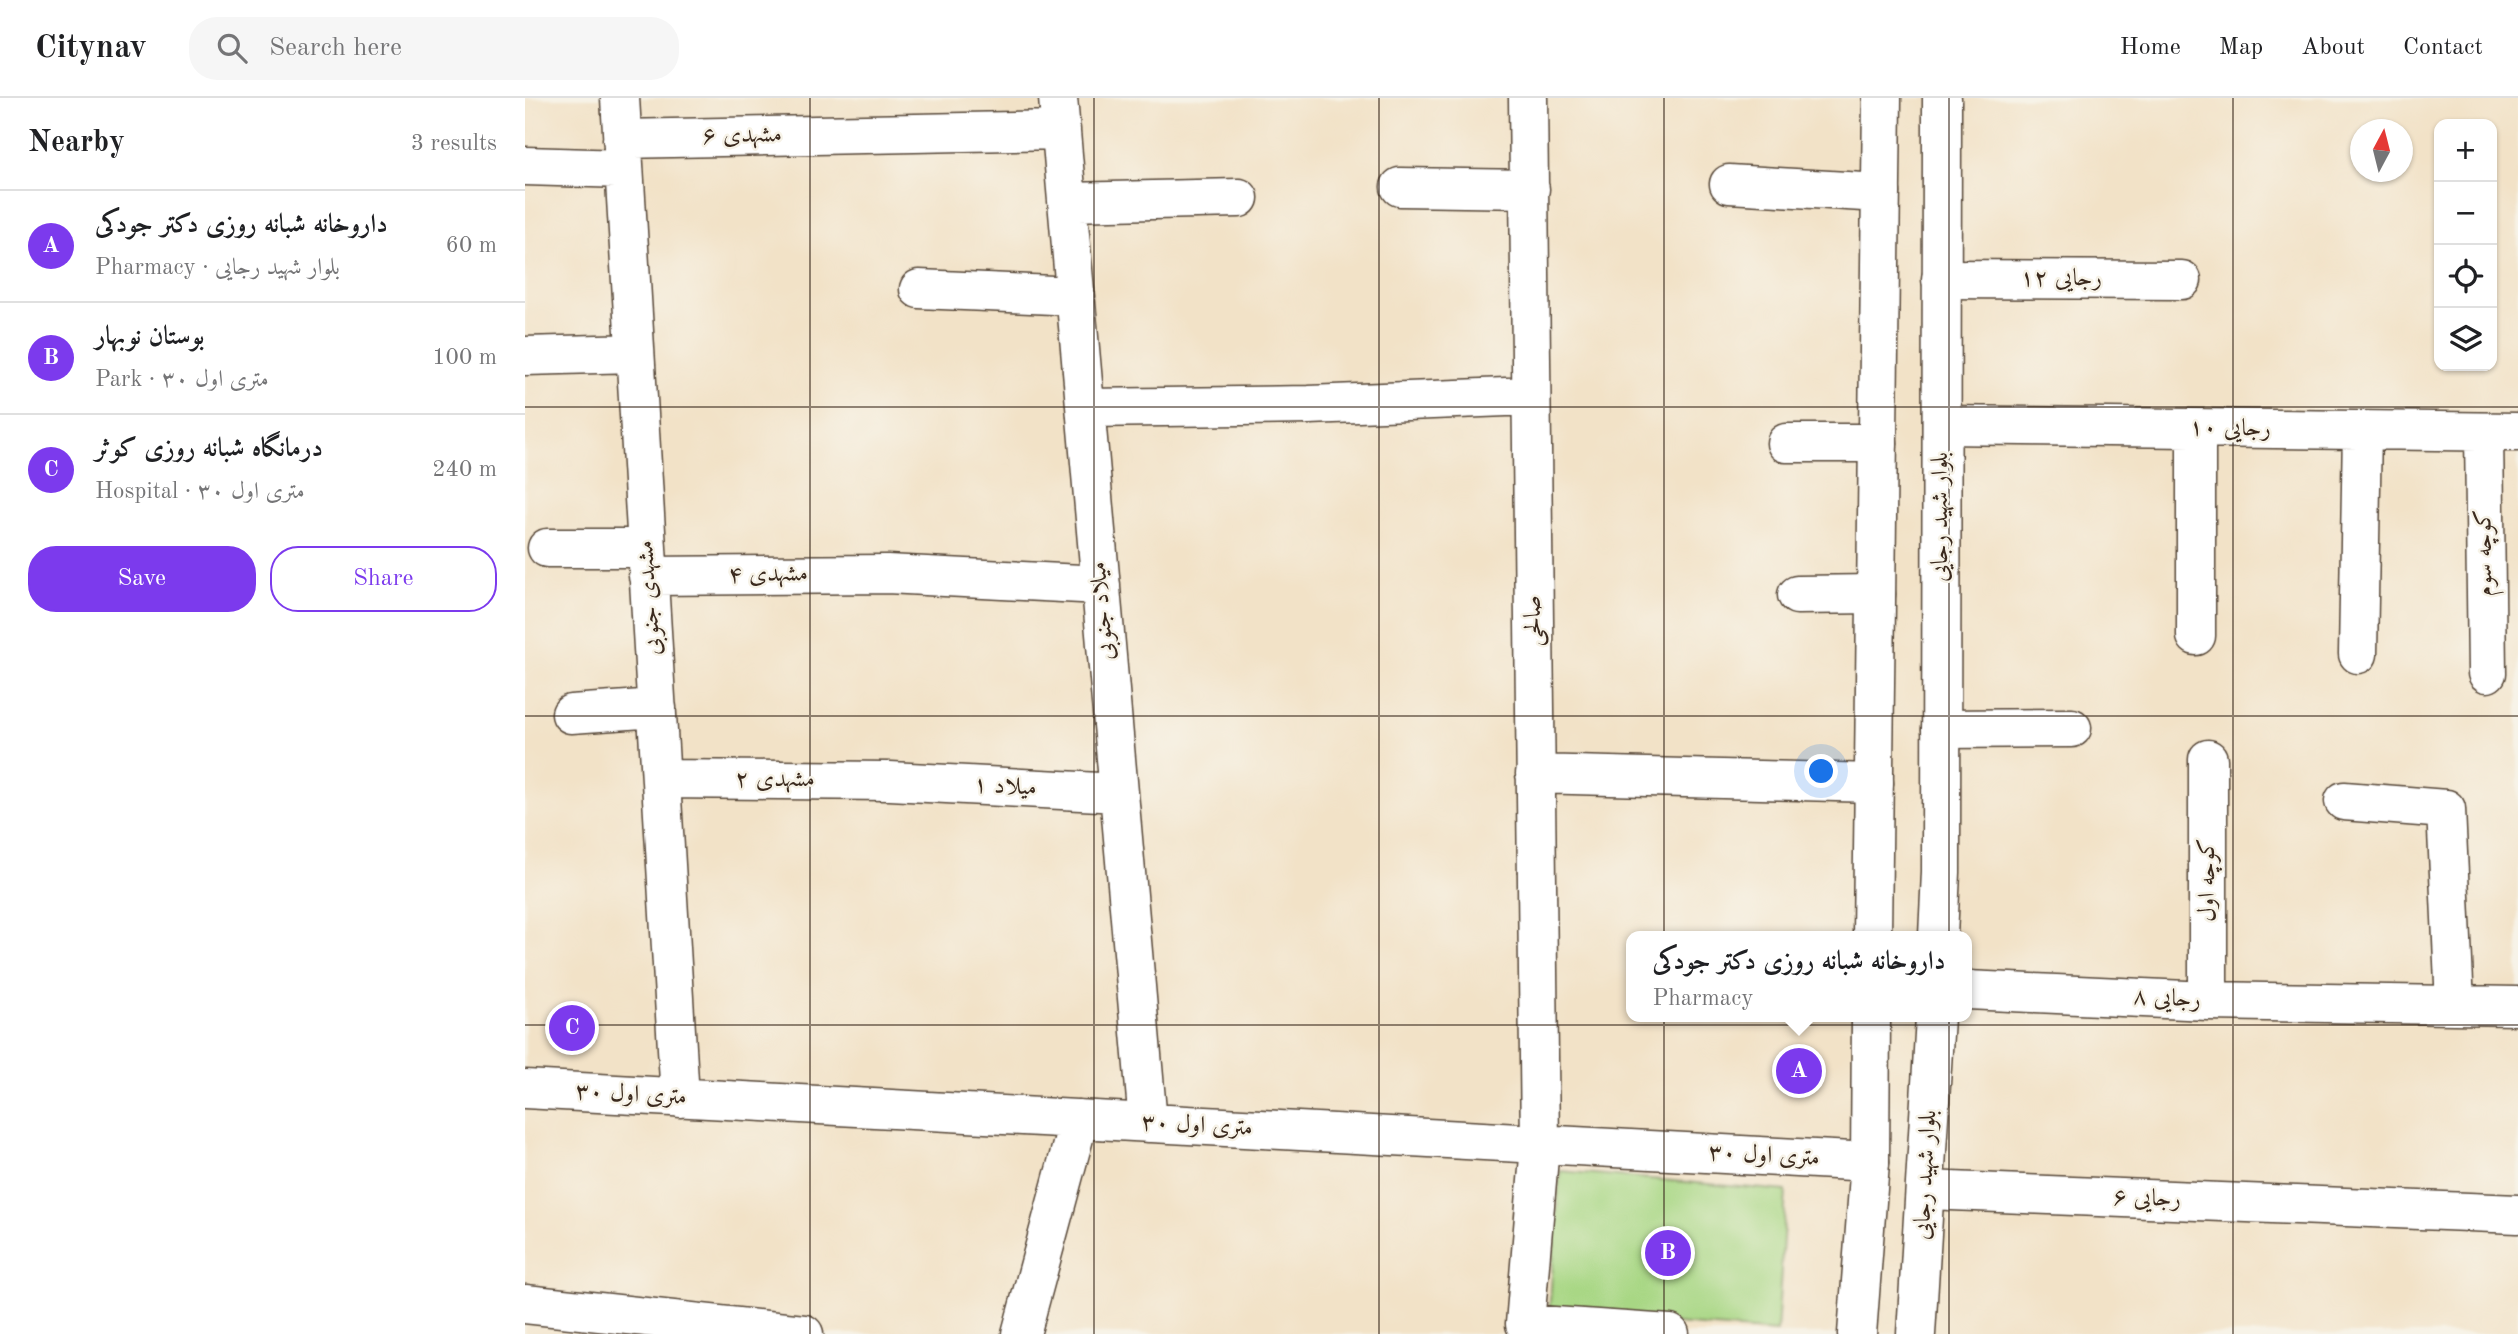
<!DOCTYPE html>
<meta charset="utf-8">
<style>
body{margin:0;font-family:"Old Standard TT",Amiri,serif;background:#f6f6f6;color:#202124}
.controls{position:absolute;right:21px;top:21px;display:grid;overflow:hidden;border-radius:14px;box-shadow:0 2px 5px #0004}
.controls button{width:63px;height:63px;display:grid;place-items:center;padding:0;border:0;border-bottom:2px solid #e0e0e0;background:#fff;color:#202124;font:35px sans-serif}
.compass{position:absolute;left:1825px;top:21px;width:63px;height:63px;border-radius:50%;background:#fff;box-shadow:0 2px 5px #0004;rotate:7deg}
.you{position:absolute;left:1297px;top:674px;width:24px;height:24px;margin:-18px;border:5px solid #fff;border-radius:50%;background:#1a73e8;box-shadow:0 0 0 10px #1a73e833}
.badge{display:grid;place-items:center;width:46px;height:46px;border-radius:50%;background:#7c3aed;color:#fff;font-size:23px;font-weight:700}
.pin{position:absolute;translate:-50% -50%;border:4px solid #fff;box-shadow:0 2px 7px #0006}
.popup{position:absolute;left:1101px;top:833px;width:346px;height:91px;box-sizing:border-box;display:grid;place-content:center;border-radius:14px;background:#fff;filter:drop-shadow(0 2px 5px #0005);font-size:23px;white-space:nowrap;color:#757577}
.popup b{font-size:26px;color:#202124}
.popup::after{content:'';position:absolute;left:50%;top:100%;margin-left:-14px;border:14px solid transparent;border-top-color:#fff}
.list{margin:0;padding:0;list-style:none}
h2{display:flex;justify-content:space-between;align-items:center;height:91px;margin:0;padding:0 28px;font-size:30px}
h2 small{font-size:23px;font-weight:400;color:#757577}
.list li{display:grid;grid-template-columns:46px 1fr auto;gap:21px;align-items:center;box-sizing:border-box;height:112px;padding:0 28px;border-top:2px solid #e0e0e0}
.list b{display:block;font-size:26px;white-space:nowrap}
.list p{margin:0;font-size:23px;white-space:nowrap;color:#757577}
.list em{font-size:23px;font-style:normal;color:#757577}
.actions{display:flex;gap:14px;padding:21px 28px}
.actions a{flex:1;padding:16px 0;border:2px solid #7c3aed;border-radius:28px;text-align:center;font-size:24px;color:#7c3aed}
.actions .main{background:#7c3aed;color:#fff}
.icon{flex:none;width:38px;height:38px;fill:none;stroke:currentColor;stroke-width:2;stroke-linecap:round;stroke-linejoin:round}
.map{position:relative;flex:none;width:1993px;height:1236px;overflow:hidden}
header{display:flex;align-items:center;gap:42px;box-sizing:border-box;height:98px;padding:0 35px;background:#fff;border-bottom:2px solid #e0e0e0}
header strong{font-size:33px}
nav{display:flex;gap:38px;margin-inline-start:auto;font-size:24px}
.search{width:490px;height:63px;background:#f6f6f6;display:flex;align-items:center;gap:18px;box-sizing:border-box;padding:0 24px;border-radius:28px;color:#757577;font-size:26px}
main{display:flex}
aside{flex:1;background:#fff}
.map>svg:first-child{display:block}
.green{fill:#a8d784;stroke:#728051;stroke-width:2}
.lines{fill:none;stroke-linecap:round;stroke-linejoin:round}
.minor-casing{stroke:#564637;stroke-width:41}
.major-casing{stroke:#564637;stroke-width:41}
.minor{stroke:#fff;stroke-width:38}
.major{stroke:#fff;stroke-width:38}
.grid{fill:none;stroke:#3b2a1e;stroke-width:2;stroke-opacity:0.55}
.labels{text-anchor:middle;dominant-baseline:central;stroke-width:5;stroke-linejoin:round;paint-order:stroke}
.street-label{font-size:24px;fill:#3b2a1e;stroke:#f7f3e8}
</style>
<header>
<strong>Citynav</strong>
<div class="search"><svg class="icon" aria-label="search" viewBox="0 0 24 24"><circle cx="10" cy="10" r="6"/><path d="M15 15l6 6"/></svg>Search here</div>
<nav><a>Home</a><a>Map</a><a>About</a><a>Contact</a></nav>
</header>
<main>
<aside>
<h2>Nearby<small>3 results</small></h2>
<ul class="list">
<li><span class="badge">A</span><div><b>داروخانه شبانه روزی دکتر جودکی</b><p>Pharmacy · بلوار شهید رجایی</p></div><em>60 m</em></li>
<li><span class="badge">B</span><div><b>بوستان نوبهار</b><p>Park · ۳۰ متری اول</p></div><em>100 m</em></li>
<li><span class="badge">C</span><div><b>درمانگاه شبانه روزی کوثر</b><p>Hospital · ۳۰ متری اول</p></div><em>240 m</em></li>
</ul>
<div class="actions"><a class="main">Save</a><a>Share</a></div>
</aside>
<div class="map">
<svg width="1993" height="1236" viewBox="0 0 1993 1236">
<rect width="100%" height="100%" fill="#f7f3e8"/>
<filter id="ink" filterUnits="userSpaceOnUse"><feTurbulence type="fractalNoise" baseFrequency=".0143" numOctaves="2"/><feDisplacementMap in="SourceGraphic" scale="14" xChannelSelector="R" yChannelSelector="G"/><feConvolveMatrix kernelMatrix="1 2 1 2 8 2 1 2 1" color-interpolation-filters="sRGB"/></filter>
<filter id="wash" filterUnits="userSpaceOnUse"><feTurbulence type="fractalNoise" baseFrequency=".00686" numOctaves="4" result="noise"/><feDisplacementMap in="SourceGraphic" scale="28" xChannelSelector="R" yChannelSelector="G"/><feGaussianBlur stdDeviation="1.57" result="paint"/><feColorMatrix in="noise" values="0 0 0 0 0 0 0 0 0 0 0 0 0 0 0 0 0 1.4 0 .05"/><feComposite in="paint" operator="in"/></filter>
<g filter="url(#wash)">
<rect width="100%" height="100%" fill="#f2e2c7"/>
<path class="green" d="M 1035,1073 L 1261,1093 L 1252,1234 L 1024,1216 Z"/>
</g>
<g filter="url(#ink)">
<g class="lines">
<g class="minor-casing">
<path id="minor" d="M 95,0 L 155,1000
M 533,0 L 623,1025
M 1003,0 L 1015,1047 L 1000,1226 L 1145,1236
M 97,41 L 536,32
M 0,68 L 99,71
M 1204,86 L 1356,95
M 875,89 L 1005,91
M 543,104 L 714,100
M 1416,181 L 1657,182
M 394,191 L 551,198
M 0,258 L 110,255
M 561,310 L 784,307 L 1006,298
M 1417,327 L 1993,334
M 1671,331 L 1671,538
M 1959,334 L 1962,575
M 1261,345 L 1353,345
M 22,450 L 122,450
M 123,478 L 362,476 L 576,487
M 1272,497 L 1351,496
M 1833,556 L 1837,332
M 46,616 L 132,610
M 1416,631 L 1547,630
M 1683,661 L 1683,903
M 1010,676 L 1349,685
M 136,681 L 365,683 L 594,695
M 1819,703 L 1921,711 L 1930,907
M 1442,892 L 1683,903 L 1993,908
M 0,991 L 1345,1064
M 1402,1092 L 1993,1116
M 0,1206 L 279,1236
M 496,1236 L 554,1021"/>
</g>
<g class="major-casing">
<path id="major" d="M 1347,838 L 1357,0
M 1413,838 L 1416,774 L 1417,0
M 1332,1236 L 1345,1064 L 1346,919
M 1391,1236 L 1410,919"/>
</g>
<use href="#minor" class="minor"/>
<use href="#major" class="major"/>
</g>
</g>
<path class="grid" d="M 285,0 L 285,1236M 569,0 L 569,1236M 854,0 L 854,1236M 1139,0 L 1139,1236M 1424,0 L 1424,1236M 1708,0 L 1708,1236M 0,309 L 1993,309M 0,618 L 1993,618M 0,927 L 1993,927"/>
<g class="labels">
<g class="street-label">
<text transform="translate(217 38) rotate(-1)">مشهدی ۶</text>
<text x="1536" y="181">رجایی ۱۲</text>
<text transform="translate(1705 331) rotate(1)">رجایی ۱۰</text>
<text transform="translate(1416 419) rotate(-90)">بلوار شهید رجایی</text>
<text transform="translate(1960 455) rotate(-91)">کوچه سوم</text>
<text transform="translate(243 477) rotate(-1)">مشهدی ۴</text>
<text transform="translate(125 500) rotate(-94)">مشهدی جنوبی</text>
<text transform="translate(578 513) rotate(-95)">میلاد جنوبی</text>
<text transform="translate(1009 523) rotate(-91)">صالحی</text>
<text x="250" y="682">مشهدی ۲</text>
<text transform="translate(480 689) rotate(3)">میلاد ۱</text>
<text transform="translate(1683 782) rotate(-90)">کوچه اول</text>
<text transform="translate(1642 901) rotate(3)">رجایی ۸</text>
<text transform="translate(106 997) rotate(3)">۳۰ متری اول</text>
<text transform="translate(672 1028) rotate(3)">۳۰ متری اول</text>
<text transform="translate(1239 1058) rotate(3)">۳۰ متری اول</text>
<text transform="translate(1401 1077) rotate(-87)">بلوار شهید رجایی</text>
<text transform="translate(1622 1101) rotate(2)">رجایی ۶</text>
</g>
</g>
</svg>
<div class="controls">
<button>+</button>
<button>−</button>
<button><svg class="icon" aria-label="locate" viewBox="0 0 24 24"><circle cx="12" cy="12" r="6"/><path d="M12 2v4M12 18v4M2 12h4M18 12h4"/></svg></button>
<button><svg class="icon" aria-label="layers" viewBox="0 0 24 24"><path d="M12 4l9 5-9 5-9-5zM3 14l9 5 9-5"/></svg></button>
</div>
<svg class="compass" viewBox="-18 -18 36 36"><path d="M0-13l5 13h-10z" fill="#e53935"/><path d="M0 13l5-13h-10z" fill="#757577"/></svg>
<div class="you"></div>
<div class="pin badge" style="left:1274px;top:973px">A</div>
<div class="popup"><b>داروخانه شبانه روزی دکتر جودکی</b>Pharmacy</div>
<div class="pin badge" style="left:1143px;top:1155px">B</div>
<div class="pin badge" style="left:47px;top:930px">C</div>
</div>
</main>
